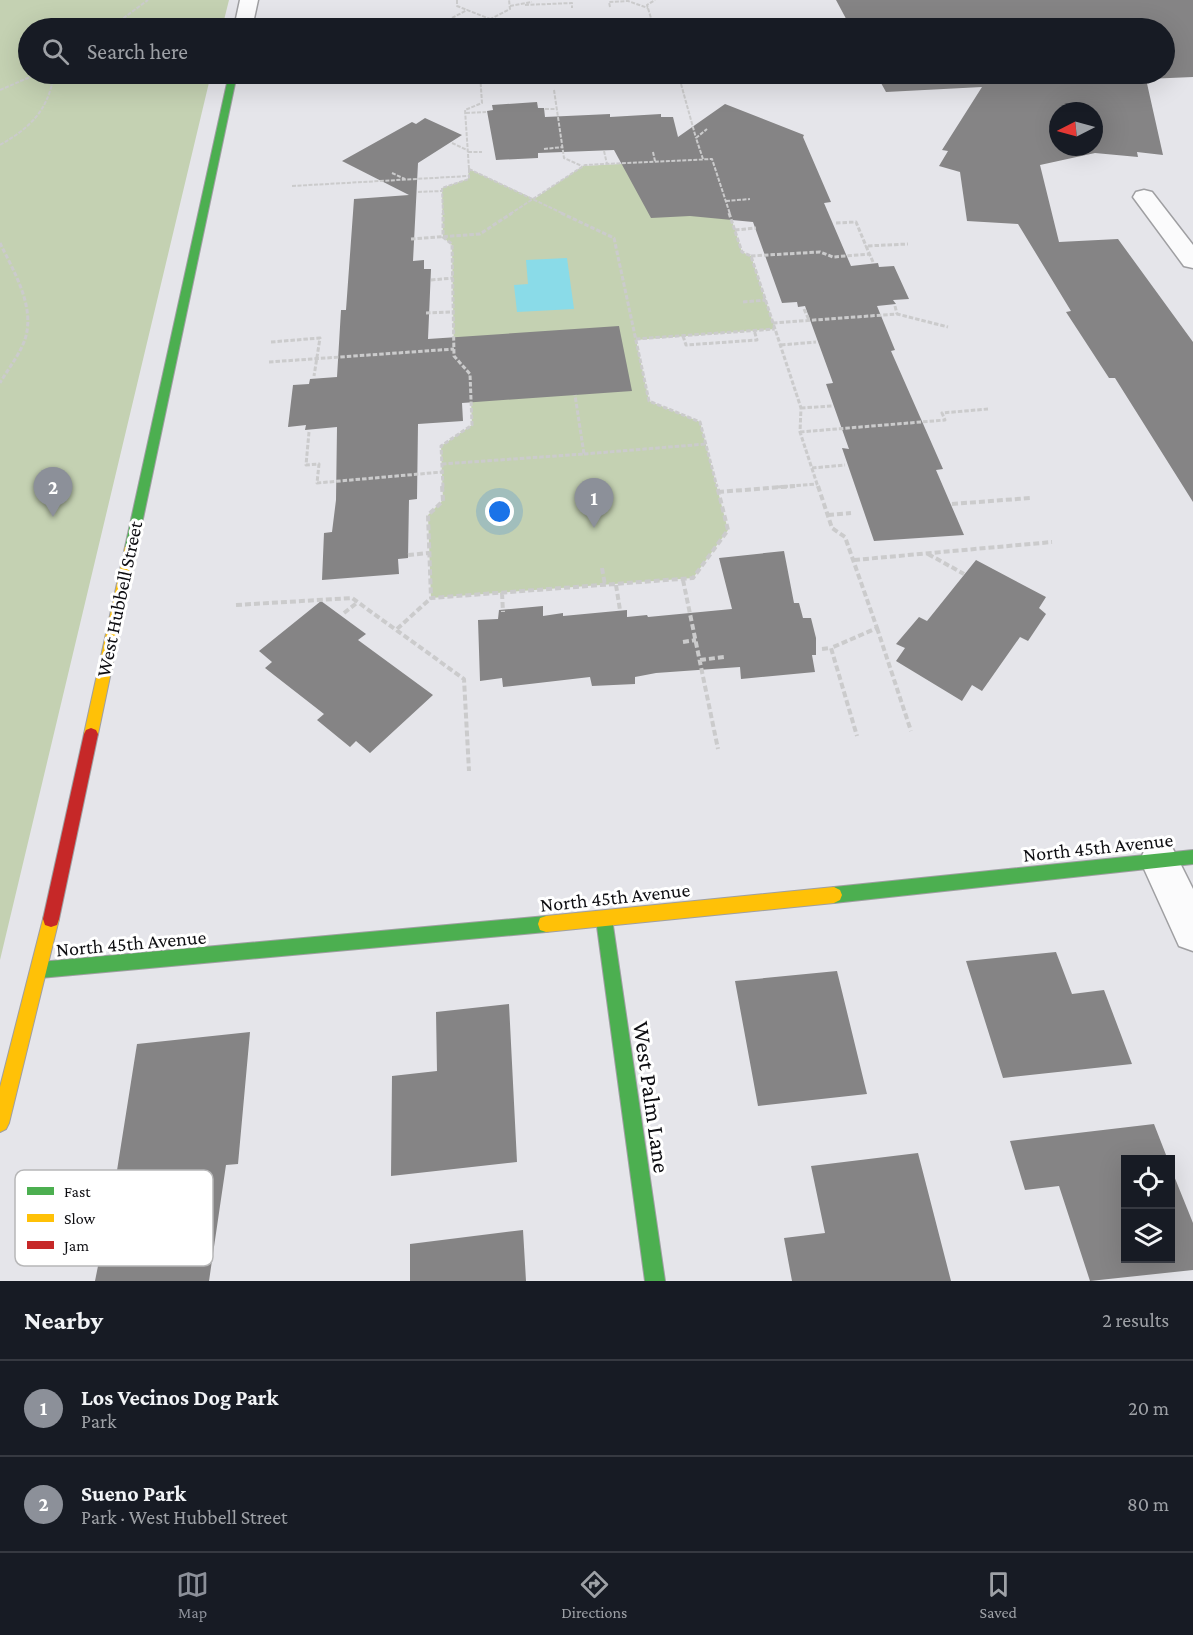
<!DOCTYPE html>
<meta charset="utf-8">
<style>
body{margin:0;font-family:"Crimson Pro",serif;background:#242831;color:#f1f3f6}
.controls{position:absolute;right:18px;bottom:18px;display:grid;overflow:hidden;border-radius:0px;box-shadow:0 6px 24px #0002}
.controls button{width:54px;height:54px;display:grid;place-items:center;padding:0;border:0;border-bottom:2px solid #363941;background:#171b24;color:#f1f3f6;font:30px sans-serif}
.compass{position:absolute;left:1049px;top:102px;width:54px;height:54px;border-radius:50%;background:#171b24;box-shadow:0 6px 24px #0002;rotate:264deg}
.you{position:absolute;left:500px;top:512px;width:21px;height:21px;margin:-15px;border:4px solid #fff;border-radius:50%;background:#1a73e8;box-shadow:0 0 0 9px #1a73e833}
.badge{display:grid;place-items:center;width:39px;height:39px;border-radius:50%;background:#8c9099;color:#fff;font-size:20px;font-weight:700}
.pin{position:absolute;translate:-50% -50px;filter:drop-shadow(0 2px 3px #0008)}
.pin::after{content:'';position:absolute;top:32px;width:21px;height:18px;background:inherit;clip-path:polygon(0 0,100% 0,50% 100%)}
.list{margin:0;padding:0;list-style:none}
h2{display:flex;justify-content:space-between;align-items:center;height:78px;margin:0;padding:0 24px;font-size:26px}
h2 small{font-size:20px;font-weight:400;color:#9ea1a6}
.list li{display:grid;grid-template-columns:39px 1fr auto;gap:18px;align-items:center;box-sizing:border-box;height:96px;padding:0 24px;border-top:2px solid #363941}
.list b{display:block;font-size:22px;white-space:nowrap}
.list p{margin:0;font-size:20px;white-space:nowrap;color:#9ea1a6}
.list em{font-size:20px;font-style:normal;color:#9ea1a6}
.icon{flex:none;width:33px;height:33px;fill:none;stroke:currentColor;stroke-width:2;stroke-linecap:round;stroke-linejoin:round}
.map{position:relative;flex:none;width:1193px;height:1281px;overflow:hidden}
.search{position:absolute;background:#171b24;box-shadow:0 6px 24px #0002;left:18px;right:18px;top:18px;height:66px;display:flex;align-items:center;gap:15px;box-sizing:border-box;padding:0 21px;border-radius:33px;color:#9ea1a6;font-size:22px}
.sheet{height:270px;background:#171b24}
nav{display:flex;justify-content:space-around;align-items:center;box-sizing:border-box;height:84px;border-top:2px solid #363941;background:#171b24;font-size:16px;color:#9ea1a6}
nav a{display:grid;justify-items:center;gap:3px}
nav .on{color:#8c9099}
.map>svg:first-child{display:block}
.green{fill:#c4d1b2}
.water{fill:#8adbe8}
.building{fill:#858485;fill-rule:evenodd}
.lines{fill:none;stroke-linecap:round;stroke-linejoin:round}
.street-casing{stroke:#9f9fa2;stroke-width:3}
.fast-casing{stroke:#9f9fa2;stroke-width:2}
.slow-casing{stroke:#9f9fa2;stroke-width:2}
.jam-casing{stroke:#9f9fa2;stroke-width:2}
.path-far2{stroke:#cbcbcc;stroke-width:2;stroke-dasharray:4 1.5;stroke-linecap:butt}
.path-far1{stroke:#cbcbcc;stroke-width:3;stroke-dasharray:4.5 2;stroke-linecap:butt}
.path{stroke:#cbcbcc;stroke-width:4;stroke-dasharray:6 3;stroke-linecap:butt}
.street{fill:#fbfbfc;fill-rule:evenodd}
.fast{fill:#4caf50;fill-rule:evenodd}
.slow{fill:#ffc107;fill-rule:evenodd}
.jam{fill:#c62828;fill-rule:evenodd}
.labels{text-anchor:middle;dominant-baseline:central;stroke-width:6;stroke-linejoin:round;paint-order:stroke}
.street-label{font-size:20px;fill:#0e0e12;stroke:#fff}
.near-street-label{font-size:24px;fill:#0e0e12;stroke:#fff}
.key{fill:#fff;stroke:#b7b7b8;stroke-width:1.5}
.key-label{font-size:16px;fill:#0e0e12}
</style>
<div class="map">
<svg width="1193" height="1281" viewBox="0 0 1193 1281">
<rect width="100%" height="100%" fill="#e5e5ea"/>
<path class="green" d="M 0,0 L 229,0 L 222,28 L 28,28 L 28,74 L 211,74 L 0,960 Z
M 712,159 L 742,252 L 751,256 L 775,329 L 636,340 L 649,401 L 700,422 L 728,530 L 693,578 L 431,598 L 428,515 L 443,500 L 441,446 L 472,425 L 470,374 L 454,356 L 452,245 L 443,237 L 442,188 L 468,179 L 469,169 L 534,199 L 583,166 Z"/>
<path class="water" d="M 567,258 L 574,309 L 517,312 L 514,285 L 528,284 L 526,260 Z"/>
<path class="building" d="M 836,0 L 1193,0 L 1193,77 L 1146,79 L 1163,155 L 1137,152 L 1138,157 L 1095,153 L 1040,165 L 1059,242 L 1118,239 L 1193,342 L 1193,502 L 1115,378 L 1109,378 L 1066,312 L 1071,311 L 1018,224 L 967,221 L 960,172 L 939,166 L 948,151 L 942,150 L 982,87 L 886,92 L 876,74 L 1164,74 L 1164,28 L 851,28 ZM 1058,111 L 1094,111 L 1094,147 L 1058,147 Z
M 537,102 L 538,108 L 544,108 L 545,117 L 610,114 L 610,117 L 661,114 L 661,117 L 673,117 L 678,137 L 725,104 L 804,135 L 803,137 L 831,202 L 824,203 L 851,266 L 878,263 L 879,267 L 894,266 L 909,299 L 893,300 L 896,304 L 877,306 L 895,350 L 891,351 L 943,469 L 936,470 L 964,535 L 874,541 L 842,448 L 849,449 L 826,384 L 833,383 L 805,306 L 798,307 L 797,302 L 782,303 L 753,222 L 690,216 L 651,218 L 614,150 L 538,153 L 538,158 L 496,160 L 487,111 L 493,110 L 492,105 Z
M 425,118 L 462,135 L 418,163 L 413,261 L 424,260 L 424,269 L 431,269 L 428,339 L 619,326 L 632,391 L 462,403 L 463,421 L 418,424 L 417,499 L 409,500 L 408,558 L 398,559 L 399,574 L 322,580 L 324,533 L 332,532 L 336,500 L 337,427 L 305,430 L 306,425 L 288,427 L 293,385 L 309,384 L 310,379 L 337,377 L 341,310 L 346,310 L 354,199 L 409,195 L 342,161 L 412,122 L 416,124 Z
M 784,551 L 794,603 L 799,603 L 803,618 L 811,618 L 816,638 L 816,655 L 812,655 L 815,672 L 741,679 L 740,667 L 656,673 L 635,677 L 635,684 L 592,686 L 590,677 L 503,687 L 502,678 L 480,681 L 478,620 L 498,619 L 499,610 L 543,606 L 543,616 L 563,613 L 563,616 L 627,610 L 627,617 L 647,615 L 648,617 L 732,609 L 719,558 Z
M 976,560 L 1046,597 L 1039,608 L 1046,614 L 1028,641 L 1020,637 L 982,691 L 972,685 L 962,701 L 896,661 L 905,648 L 896,644 L 919,617 L 927,621 Z
M 321,601 L 366,634 L 358,640 L 433,695 L 370,753 L 356,741 L 350,747 L 317,720 L 324,714 L 265,668 L 272,662 L 259,651 Z
M 1056,952 L 1072,994 L 1104,990 L 1132,1064 L 1003,1078 L 966,961 Z
M 837,971 L 867,1094 L 758,1106 L 735,981 Z
M 509,1004 L 517,1162 L 391,1176 L 392,1076 L 437,1071 L 436,1012 Z
M 250,1032 L 238,1164 L 226,1165 L 209,1281 L 95,1281 L 107,1221 L 109,1221 L 137,1044 Z
M 1154,1124 L 1168,1160 L 1125,1160 L 1125,1258 L 1170,1258 L 1170,1166 L 1193,1223 L 1193,1270 L 1090,1281 L 1059,1186 L 1025,1190 L 1010,1141 Z
M 918,1153 L 951,1281 L 792,1281 L 784,1238 L 825,1233 L 811,1166 Z
M 523,1230 L 526,1281 L 410,1281 L 410,1244 Z"/>
<g class="lines">
<g class="street-casing">
<path id="street" d="M 240,0 L 258,0 L 252,28 L 234,28 Z
M 1144,190 L 1152,192 L 1193,245 L 1193,268 L 1184,266 L 1133,197 L 1136,192 Z
M 1159,842 L 1172,847 L 1193,889 L 1193,951 L 1179,946 L 1140,860 L 1146,847 Z"/>
</g>
<g class="fast-casing">
<path id="fast" d="M 229,74 L 237,74 L 137,547 L 131,552 L 125,547 Z
M 1193,850 L 1193,864 L 834,903 L 828,900 L 826,895 L 828,890 L 834,887 Z
M 604,911 L 610,913 L 612,919 L 665,1281 L 645,1281 L 596,919 L 598,913 Z
M 546,916 L 552,918 L 554,924 L 552,930 L 546,932 L 40,978 L 34,976 L 32,970 L 34,964 L 40,962 Z"/>
</g>
<g class="slow-casing">
<path id="slow" d="M 131,542 L 137,547 L 98,734 L 96,738 L 91,740 L 86,738 L 84,734 L 125,547 Z
M 834,887 L 840,890 L 842,895 L 840,900 L 834,903 L 546,932 L 540,930 L 538,924 L 540,918 L 546,916 Z
M 51,911 L 57,913 L 59,919 L 9,1123 L 6,1129 L 0,1132 L 0,1087 L 43,919 L 45,913 Z"/>
</g>
<g class="jam-casing">
<path id="jam" d="M 91,728 L 96,730 L 98,734 L 59,919 L 57,925 L 51,927 L 45,925 L 43,919 L 84,734 L 86,730 Z"/>
</g>
<path class="path-far2" d="M 457,0 L 457,6 L 490,19
M 525,5 L 572,3 L 572,8
M 510,6 L 532,2
M 610,7 L 609,2 L 628,1 L 648,8
M 452,18 L 467,10
M 110,28 L 148,0
M 478,28 L 477,26 L 510,9 L 509,0
M 654,28 L 647,5 L 655,0
M 681,84 L 696,138
M 0,90 L 37,74
M 554,90 L 564,158 L 582,166
M 545,109 L 557,109
M 466,113 L 486,112
M 452,143 L 467,150
M 0,145 C 28,129 47,112 53,79 L 44,74
M 544,149 L 563,147
M 604,151 L 607,164
M 468,152 L 482,152
M 653,152 L 655,161
M 703,159 L 696,138 L 707,129
M 469,169 L 564,214
M 469,169 L 465,110 L 482,103 L 480,74
M 392,173 L 405,179
M 292,186 L 468,176
M 418,192 L 442,191
M 726,201 L 750,199
M 443,214 L 442,188 L 469,179 L 469,169
M 510,214 L 585,165 L 712,159 L 730,214"/>
<path class="path-far1" d="M 561,213 L 614,238 L 649,401 L 700,422 L 717,487
M 729,213 L 742,252 L 751,256 L 801,408 L 800,432 L 818,487
M 836,223 L 856,222 L 866,246
M 735,230 L 756,228
M 411,239 L 480,234 L 512,213
M 0,243 C 14,272 37,309 24,342 C 18,357 8,369 0,383
M 751,256 L 820,252 L 833,257 L 870,254
M 873,262 L 866,246 L 908,244
M 431,280 L 453,278
M 743,302 L 766,300
M 895,306 L 897,314
M 804,309 L 809,320
M 426,313 L 453,312
M 773,323 L 897,314 L 948,327
M 683,336 L 686,345 L 757,340 L 754,330
M 636,339 L 775,329
M 271,342 L 320,338 L 314,376
M 781,345 L 816,342
M 269,362 L 454,349
M 801,408 L 832,406
M 309,432 L 306,465 L 319,464 L 317,483 L 442,472
M 800,432 L 945,420 L 942,413 L 988,409
M 584,454 L 706,444
M 442,464 L 584,454 L 575,395
M 812,468 L 845,465
M 443,487 L 441,446 L 472,425 L 470,374 L 454,356 L 452,244 L 443,237 L 443,213
M 777,487 L 817,484"/>
<path class="path" d="M 442,486 L 443,501 L 428,515 L 431,598 L 693,578 L 728,530 L 717,486
M 818,486 L 832,528 L 845,537 L 877,628 L 831,648 L 857,736
M 718,492 L 795,486
M 952,504 L 1030,498
M 828,515 L 851,513
M 928,554 L 964,574
M 408,555 L 429,553
M 854,560 L 1052,542
M 602,568 L 605,585
M 683,580 L 718,749
M 616,585 L 620,610
M 502,593 L 503,612
M 236,605 L 352,598 L 464,679 L 469,771
M 344,613 L 358,602
M 877,628 L 911,731
M 397,629 L 431,598
M 683,642 L 696,640
M 822,649 L 831,648
M 700,660 L 724,657"/>
<use href="#street" class="street"/>
<use href="#fast" class="fast"/>
<use href="#slow" class="slow"/>
<use href="#jam" class="jam"/>
</g>
<g class="labels">
<g class="street-label">
<text transform="translate(119 599) rotate(-78)">West Hubbell Street</text>
<text transform="translate(1098 847) rotate(-6)">North 45th Avenue</text>
<text transform="translate(615 897) rotate(-6)">North 45th Avenue</text>
<text transform="translate(131 943) rotate(-5)">North 45th Avenue</text>
</g>
<g class="near-street-label">
<text transform="translate(652 1097) rotate(82)">West Palm Lane</text>
</g>
</g>
<rect x="15" y="1170" width="198" height="96" rx="9" class="key"/>
<rect x="27" y="1187" width="27" height="8" fill="#4caf50"/>
<rect x="27" y="1214" width="27" height="8" fill="#ffc107"/>
<rect x="27" y="1241" width="27" height="8" fill="#c62828"/>
<g class="key-label">
<text x="64" y="1197">Fast</text>
<text x="64" y="1224">Slow</text>
<text x="64" y="1251">Jam</text>
</g>
</svg>
<div class="controls">
<button><svg class="icon" aria-label="locate" viewBox="0 0 24 24"><circle cx="12" cy="12" r="6"/><path d="M12 2v4M12 18v4M2 12h4M18 12h4"/></svg></button>
<button><svg class="icon" aria-label="layers" viewBox="0 0 24 24"><path d="M12 4l9 5-9 5-9-5zM3 14l9 5 9-5"/></svg></button>
</div>
<svg class="compass" viewBox="-18 -18 36 36"><path d="M0-13l5 13h-10z" fill="#e53935"/><path d="M0 13l5-13h-10z" fill="#9ea1a6"/></svg>
<div class="you"></div>
<div class="pin badge" style="left:594px;top:528px">1</div>
<div class="pin badge" style="left:53px;top:517px">2</div>
<div class="search"><svg class="icon" aria-label="search" viewBox="0 0 24 24"><circle cx="10" cy="10" r="6"/><path d="M15 15l6 6"/></svg>Search here</div>
</div>
<section class="sheet">
<h2>Nearby<small>2 results</small></h2>
<ul class="list">
<li><span class="badge">1</span><div><b>Los Vecinos Dog Park</b><p>Park</p></div><em>20 m</em></li>
<li><span class="badge">2</span><div><b>Sueno Park</b><p>Park · West Hubbell Street</p></div><em>80 m</em></li>
</ul>
</section>
<nav>
<a class="on"><svg class="icon" aria-label="map" viewBox="0 0 24 24"><path d="M3 6l6-2 6 2 6-2v14l-6 2-6-2-6 2zM9 4v14M15 6v14"/></svg>Map</a>
<a><svg class="icon" aria-label="directions" viewBox="0 0 24 24"><path d="M12 3l9 9-9 9-9-9zM9 14v-3h6M13 9l2 2-2 2"/></svg>Directions</a>
<a><svg class="icon" aria-label="saved" viewBox="0 0 24 24"><path d="M7 4h10v16l-5-4-5 4z"/></svg>Saved</a>
</nav>
